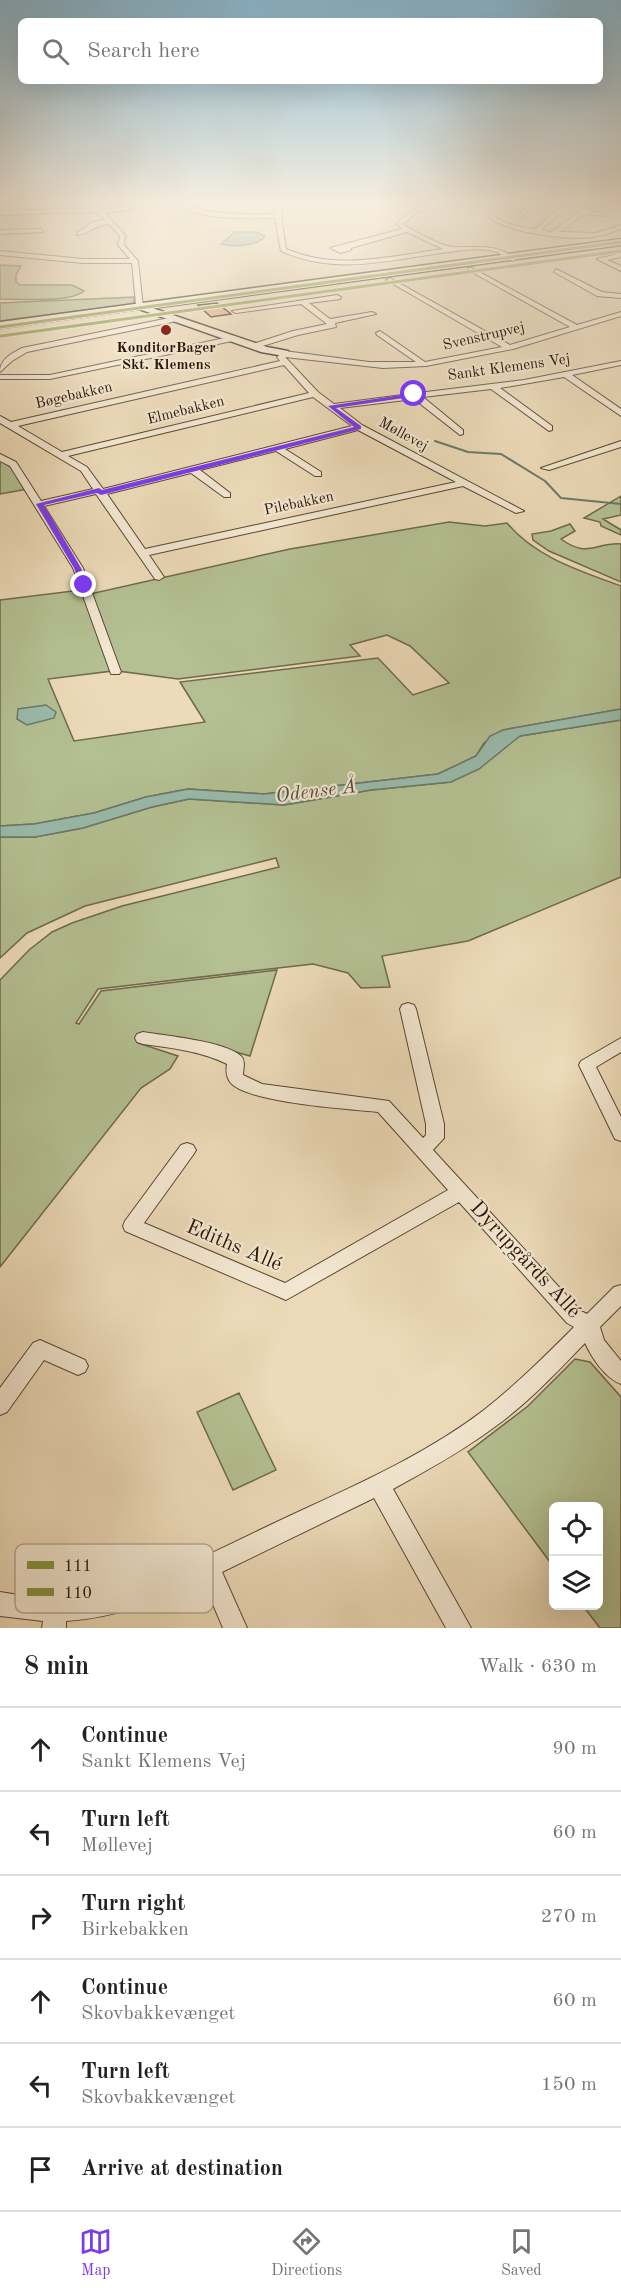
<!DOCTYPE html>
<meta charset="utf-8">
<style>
body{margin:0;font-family:"Old Standard TT",serif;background:#f6f6f6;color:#222}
.controls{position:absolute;right:18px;bottom:18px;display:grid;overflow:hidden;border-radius:9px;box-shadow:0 6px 24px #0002}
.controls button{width:54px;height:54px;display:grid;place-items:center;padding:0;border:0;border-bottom:2px solid #e0e0e0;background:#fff;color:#222;font:30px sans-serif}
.stop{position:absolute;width:18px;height:18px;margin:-14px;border:4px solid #7c3aed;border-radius:50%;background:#fff}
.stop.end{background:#7c3aed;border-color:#fff;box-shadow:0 2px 6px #0008}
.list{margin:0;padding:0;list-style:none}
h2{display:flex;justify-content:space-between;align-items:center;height:78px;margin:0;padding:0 24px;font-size:26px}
h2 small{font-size:20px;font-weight:400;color:#767676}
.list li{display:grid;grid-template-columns:39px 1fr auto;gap:18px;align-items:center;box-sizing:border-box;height:84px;padding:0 24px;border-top:2px solid #e0e0e0}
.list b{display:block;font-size:22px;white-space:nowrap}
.list p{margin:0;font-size:20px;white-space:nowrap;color:#767676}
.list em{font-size:20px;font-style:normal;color:#767676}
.icon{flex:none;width:33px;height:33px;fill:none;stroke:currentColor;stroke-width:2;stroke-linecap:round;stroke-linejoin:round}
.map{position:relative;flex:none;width:621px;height:1628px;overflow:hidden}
.search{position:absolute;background:#fff;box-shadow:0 6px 24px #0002;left:18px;right:18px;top:18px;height:66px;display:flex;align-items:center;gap:15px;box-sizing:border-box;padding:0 21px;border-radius:9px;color:#767676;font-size:22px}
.sheet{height:582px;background:#fff}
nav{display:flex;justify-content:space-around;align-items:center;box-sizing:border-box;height:84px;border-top:2px solid #e0e0e0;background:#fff;font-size:16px;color:#767676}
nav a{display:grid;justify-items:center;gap:3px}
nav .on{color:#7c3aed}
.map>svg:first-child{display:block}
.green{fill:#b4c092;stroke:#6e6a4c;stroke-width:1.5}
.water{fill:#99bbac;stroke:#6c796a;stroke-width:1.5}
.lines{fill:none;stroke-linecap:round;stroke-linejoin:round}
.stream{stroke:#6c796a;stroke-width:2}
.building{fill:#e6ab85;stroke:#281506;stroke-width:1.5}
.street-casing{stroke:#594632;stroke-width:2}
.secondary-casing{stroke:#281506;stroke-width:3}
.street{fill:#f3e7d1;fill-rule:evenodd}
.secondary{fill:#f3e7d1;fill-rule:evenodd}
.bus-1-casing{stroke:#f3e7d1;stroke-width:5}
.bus-2-casing{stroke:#f3e7d1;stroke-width:5}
.bus-1{stroke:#85943f;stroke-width:3}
.bus-2{stroke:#85943f;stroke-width:3}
.route{fill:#7c3aed}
.poi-dot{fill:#8f2418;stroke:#f3e7d1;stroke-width:2}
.labels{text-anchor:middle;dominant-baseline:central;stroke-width:4.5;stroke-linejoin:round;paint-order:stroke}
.far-street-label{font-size:15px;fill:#281506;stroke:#f3e7d1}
.far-poi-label{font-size:15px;font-weight:bold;fill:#281506;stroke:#f3e7d1}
.water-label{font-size:20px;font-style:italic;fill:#504f40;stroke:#f3e7d1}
.near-street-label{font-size:21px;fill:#281506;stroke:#f3e7d1}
.key{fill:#f3e7d1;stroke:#b6a894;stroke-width:1.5}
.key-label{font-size:16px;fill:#281506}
</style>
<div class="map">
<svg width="621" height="1628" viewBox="0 0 621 1628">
<rect width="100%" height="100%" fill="#ecdab8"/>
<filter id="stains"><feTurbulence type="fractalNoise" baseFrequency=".00333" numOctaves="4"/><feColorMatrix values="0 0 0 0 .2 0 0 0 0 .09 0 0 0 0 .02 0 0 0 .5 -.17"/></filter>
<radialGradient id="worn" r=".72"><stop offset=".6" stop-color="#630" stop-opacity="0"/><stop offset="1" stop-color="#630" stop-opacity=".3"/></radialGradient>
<path class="green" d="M 0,265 L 21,266 L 16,275 L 16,282 L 20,285 L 72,285 L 84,291 C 71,303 19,299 0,299 Z
M 135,297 L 133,304 L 0,321 L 0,303 Z
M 0,459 L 10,465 L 28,489 L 0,494 Z
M 621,496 L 621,515 L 603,519 L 621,530 L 621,535 L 601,526 L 600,522 L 584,518 Z
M 449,522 L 485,526 L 507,523 C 535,557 580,571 621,586 L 621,709 L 503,730 L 484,743 L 476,756 L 438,774 L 264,794 L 188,789 L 146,797 L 94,813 L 34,824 L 0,826 L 0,600 L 81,590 L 112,671 L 48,679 L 74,741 L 205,722 L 180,682 L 378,658 L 413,695 L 449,683 L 410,646 L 387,635 L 350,645 L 360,656 L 178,679 L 118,671 L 90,594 L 290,549 Z
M 570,524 L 575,531 L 561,539 C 588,559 596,542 621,544 L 621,582 L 549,551 L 533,540 L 532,534 L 551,531 Z
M 621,720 L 621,877 L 468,941 L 382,956 L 390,987 L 361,988 L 348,973 L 313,964 L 98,989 L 76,1023 L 79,1024 L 101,991 L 277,970 L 250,1056 L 189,1039 L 142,1033 L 138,1043 L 178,1056 L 170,1069 L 141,1088 L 0,1267 L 0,980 L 29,950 L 52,932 L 72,923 L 122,906 L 279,867 L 276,858 L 85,906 L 27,933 L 0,958 L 0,837 L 35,837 L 83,828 L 152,807 L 189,799 L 284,805 L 371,790 L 451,782 L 520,736 Z
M 575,1359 L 590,1362 L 621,1397 L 621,1628 L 600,1628 L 583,1606 L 598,1606 L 598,1506 L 554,1506 L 553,1566 L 468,1452 L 528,1406 Z
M 239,1393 L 276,1470 L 233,1490 L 197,1412 Z"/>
<path class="water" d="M 235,232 L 257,232 L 265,236 C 257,247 233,247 221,244 Z
M 46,705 L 56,712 L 54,718 L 27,725 L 17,719 L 18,709 Z
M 621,709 L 621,720 L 520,736 L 479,769 L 451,782 L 371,790 L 284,805 L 189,799 L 152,807 L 83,828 L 35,837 L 0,837 L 0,826 L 34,824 L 94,813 L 146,797 L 188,789 L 264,794 L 438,774 L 476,756 L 490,736 L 503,730 Z"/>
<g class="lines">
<path class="stream" d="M 435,441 L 468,452 L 501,454 L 545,481 L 561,498 L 621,504"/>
</g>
<path class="building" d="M 217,303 L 231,314 L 211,317 L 198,305 Z"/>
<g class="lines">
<g class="street-casing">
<path id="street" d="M 88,202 L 94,202 L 102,210 L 131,207 L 134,209 L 105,213 L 125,235 L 124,245 L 138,261 L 143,307 L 136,305 L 132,263 L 83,263 L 0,255 L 0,251 L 83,259 L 130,259 L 118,245 L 120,236 L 109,224 C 94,225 88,235 77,235 L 77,233 L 93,222 L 105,220 L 96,212 L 0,215 L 0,211 L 94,208 Z
M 171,202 C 185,202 199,210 213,212 C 233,215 254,214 275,214 L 277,202 L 283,202 L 281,216 L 286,249 C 337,271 391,256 443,249 L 407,232 L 351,248 L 351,250 L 341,253 L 330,248 L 402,229 L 397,224 C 409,206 428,204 448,202 L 450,205 L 417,212 L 403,224 C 413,231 443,247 454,247 C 477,248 497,243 516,259 L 513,261 C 507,259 502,255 497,252 C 480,246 458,251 441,253 C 385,261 334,275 281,251 L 275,218 C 242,218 200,221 171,202 Z
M 493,202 L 499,202 L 502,206 L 494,216 C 506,225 520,227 535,229 L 566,202 L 572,202 L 541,230 L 552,232 L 592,202 L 599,202 L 588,211 L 606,214 L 606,216 L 584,214 L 560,232 L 596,233 L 621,225 L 621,229 C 614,231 606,235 598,236 C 575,242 507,233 489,217 L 496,206 Z
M 621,203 L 621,208 L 617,208 L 617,206 Z
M 541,204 L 543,207 L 528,211 L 523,217 L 518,216 L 524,209 Z
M 41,229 L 43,232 L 0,234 L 0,230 Z
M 621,253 L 621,257 L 607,260 L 621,266 L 621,271 L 597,259 Z
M 468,268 L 472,268 L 577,325 L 621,312 L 621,316 L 513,349 L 426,366 L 383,368 L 285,357 L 318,392 L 334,404 L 410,394 L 414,391 L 418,393 L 524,380 L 621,361 L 621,365 L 572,375 L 621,409 L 621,416 L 564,377 L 500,388 L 552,426 L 552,430 L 549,431 L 491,389 L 423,397 L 463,430 L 463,434 L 460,435 L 414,399 L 340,408 L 362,425 L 524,511 L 516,513 L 463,486 L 149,555 L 164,577 L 159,580 L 155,579 L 96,494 L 44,506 L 83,568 L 121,672 L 119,674 L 111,674 L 73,568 L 10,466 L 0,461 L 0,454 L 16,462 L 41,501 L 93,489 L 81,471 L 0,423 L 0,416 L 11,422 L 280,361 L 277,357 L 284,351 L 369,362 L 416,362 L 377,335 L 376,333 L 380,331 L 425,362 L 502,347 L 388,281 L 386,280 L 390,278 L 510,345 L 570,327 L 468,270 ZM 284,365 L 309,393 L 62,452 L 18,426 ZM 313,397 L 352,426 L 103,489 L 87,467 L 68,456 ZM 358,430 L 456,482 L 145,549 L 107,494 L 191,473 L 224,497 L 230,497 L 230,493 L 200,470 L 276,451 L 315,476 L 321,476 L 321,472 L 285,449 Z
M 556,269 L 602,292 L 621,294 L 621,298 L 597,296 L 554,272 Z
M 337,295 L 341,297 L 340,299 L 309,303 L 330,319 L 372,312 L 376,314 L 335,323 L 336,327 L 298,335 L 256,348 L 253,348 L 253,344 L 293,331 L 327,324 L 301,304 L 236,313 L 232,311 Z
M 174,317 L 178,319 L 177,321 L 27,352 L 12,361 L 0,372 C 0,359 11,354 22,348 Z
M 234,336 L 238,338 L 237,340 L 50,379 L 0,379 L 0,375 L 50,375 Z
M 621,441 L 621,447 L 549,470 L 541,468 Z
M 408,1003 L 414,1005 L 416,1009 L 444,1124 L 444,1138 L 433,1150 L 581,1311 L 587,1314 L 614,1287 L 621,1285 L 621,1306 L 600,1327 L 604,1340 L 621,1361 L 621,1384 C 605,1378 592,1358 585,1343 C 557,1372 529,1402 496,1426 C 464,1450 428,1470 393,1489 L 471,1628 L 446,1628 L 374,1498 L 222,1572 L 247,1628 L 223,1628 L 203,1581 C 159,1601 115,1618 66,1621 L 66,1628 L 42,1628 L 43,1621 L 0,1616 L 0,1592 C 106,1611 172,1572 264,1528 C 339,1492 417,1461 484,1410 C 516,1385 545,1356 574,1327 L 567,1323 L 459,1202 L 286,1300 L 125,1231 L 123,1226 L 125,1221 L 181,1145 L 187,1143 L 193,1145 L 196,1150 L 193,1155 L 144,1223 L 285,1283 L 448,1190 L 378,1112 C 349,1109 246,1103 230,1082 C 226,1076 226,1070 227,1064 C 201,1051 172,1048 143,1044 L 137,1042 L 135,1038 L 137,1034 L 143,1032 C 166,1036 224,1041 241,1056 C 246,1061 243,1069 243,1075 L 262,1084 L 389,1101 L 423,1138 L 426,1135 L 426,1124 L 400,1009 L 402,1005 Z
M 621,1038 L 621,1052 L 596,1067 L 621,1117 L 621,1141 L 615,1139 L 579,1065 L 581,1061 Z
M 40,1340 L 85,1360 L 88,1366 L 85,1372 L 78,1375 L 44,1360 L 7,1412 L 0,1415 L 0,1388 L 33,1343 Z"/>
</g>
<g class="secondary-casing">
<path id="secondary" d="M 621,239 L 621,245 L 152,308 L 267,347 L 288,351 L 289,353 L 284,356 L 261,352 L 139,309 L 0,328 L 0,322 Z"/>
</g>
<use href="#street" class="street"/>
<use href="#secondary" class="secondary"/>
<g class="bus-1-casing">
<path id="bus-1" d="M 0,327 L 621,242"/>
</g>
<g class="bus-2-casing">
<path id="bus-2" d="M 1,336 L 621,251"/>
</g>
<use href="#bus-1" class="bus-1"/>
<use href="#bus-2" class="bus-2"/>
</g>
<linearGradient id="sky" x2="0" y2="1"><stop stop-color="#88b7d0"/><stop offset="0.47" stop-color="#f6eedf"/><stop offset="1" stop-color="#f6eedf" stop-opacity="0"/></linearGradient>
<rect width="621" height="430" fill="url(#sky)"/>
<path class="route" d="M 414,393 L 417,396 L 336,408 L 361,426 L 361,429 L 101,495 L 97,493 L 44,505 L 81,568 L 87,587 L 80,585 L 74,568 L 36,504 L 99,488 L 102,490 L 354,427 L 328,406 Z"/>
<circle class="poi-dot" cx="166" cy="330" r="6"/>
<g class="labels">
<g class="far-street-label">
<text transform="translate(484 337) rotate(-13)">Svenstrupvej</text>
<text transform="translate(509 368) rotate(-8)">Sankt Klemens Vej</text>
<text transform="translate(74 396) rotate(-13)">Bøgebakken</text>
<text transform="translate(186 411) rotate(-14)">Elmebakken</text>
<text transform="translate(403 435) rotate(29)">Møllevej</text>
<text transform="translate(299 504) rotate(-12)">Pilebakken</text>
</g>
<g class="far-poi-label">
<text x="166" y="348">KonditorBager<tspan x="166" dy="17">Skt. Klemens</tspan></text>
</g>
<g class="water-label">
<text transform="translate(316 792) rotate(-7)">Odense Å</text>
</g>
<g class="near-street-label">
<text transform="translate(234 1246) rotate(23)">Ediths Allé</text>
<text transform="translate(525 1260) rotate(47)">Dyrupgårds Allé</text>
</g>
</g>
<rect x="15" y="1544" width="198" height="69" rx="9" class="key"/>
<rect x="27" y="1561" width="27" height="8" fill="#85943f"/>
<rect x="27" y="1588" width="27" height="8" fill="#85943f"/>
<g class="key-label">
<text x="64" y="1571">111</text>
<text x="64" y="1598">110</text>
</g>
<rect width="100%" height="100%" filter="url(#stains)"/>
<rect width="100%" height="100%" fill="url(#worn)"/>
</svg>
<div class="controls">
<button><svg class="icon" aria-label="locate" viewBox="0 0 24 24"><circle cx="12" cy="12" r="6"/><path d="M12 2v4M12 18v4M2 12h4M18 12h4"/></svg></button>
<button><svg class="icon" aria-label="layers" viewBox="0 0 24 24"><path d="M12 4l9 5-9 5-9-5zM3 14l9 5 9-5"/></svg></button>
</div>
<div class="stop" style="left:414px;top:394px"></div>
<div class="stop end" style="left:84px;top:585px"></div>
<div class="search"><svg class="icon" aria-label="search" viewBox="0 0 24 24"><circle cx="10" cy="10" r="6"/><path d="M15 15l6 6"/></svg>Search here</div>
</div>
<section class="sheet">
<h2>8 min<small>Walk · 630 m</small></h2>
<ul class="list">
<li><svg class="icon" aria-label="ahead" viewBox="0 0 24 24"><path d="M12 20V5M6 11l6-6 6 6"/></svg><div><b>Continue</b><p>Sankt Klemens Vej</p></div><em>90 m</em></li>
<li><svg class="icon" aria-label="left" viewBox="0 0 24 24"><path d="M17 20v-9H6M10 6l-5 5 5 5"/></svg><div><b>Turn left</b><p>Møllevej</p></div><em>60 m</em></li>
<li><svg class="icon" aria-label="right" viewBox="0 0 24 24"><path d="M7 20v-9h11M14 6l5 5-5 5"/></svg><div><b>Turn right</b><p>Birkebakken</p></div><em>270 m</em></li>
<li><svg class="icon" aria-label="ahead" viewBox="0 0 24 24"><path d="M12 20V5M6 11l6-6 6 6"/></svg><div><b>Continue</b><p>Skovbakkevænget</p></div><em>60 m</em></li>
<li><svg class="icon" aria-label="left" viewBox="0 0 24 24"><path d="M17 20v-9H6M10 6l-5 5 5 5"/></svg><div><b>Turn left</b><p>Skovbakkevænget</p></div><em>150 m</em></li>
<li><svg class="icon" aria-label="arrive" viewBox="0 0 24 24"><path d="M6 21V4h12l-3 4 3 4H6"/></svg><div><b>Arrive at destination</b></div></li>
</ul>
</section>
<nav>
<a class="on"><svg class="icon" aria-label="map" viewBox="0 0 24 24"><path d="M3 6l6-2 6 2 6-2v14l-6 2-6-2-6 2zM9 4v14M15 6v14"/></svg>Map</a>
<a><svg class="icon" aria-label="directions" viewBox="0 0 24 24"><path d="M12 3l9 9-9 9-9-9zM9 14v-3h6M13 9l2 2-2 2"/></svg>Directions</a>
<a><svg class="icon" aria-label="saved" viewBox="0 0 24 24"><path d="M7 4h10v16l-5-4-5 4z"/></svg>Saved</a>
</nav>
